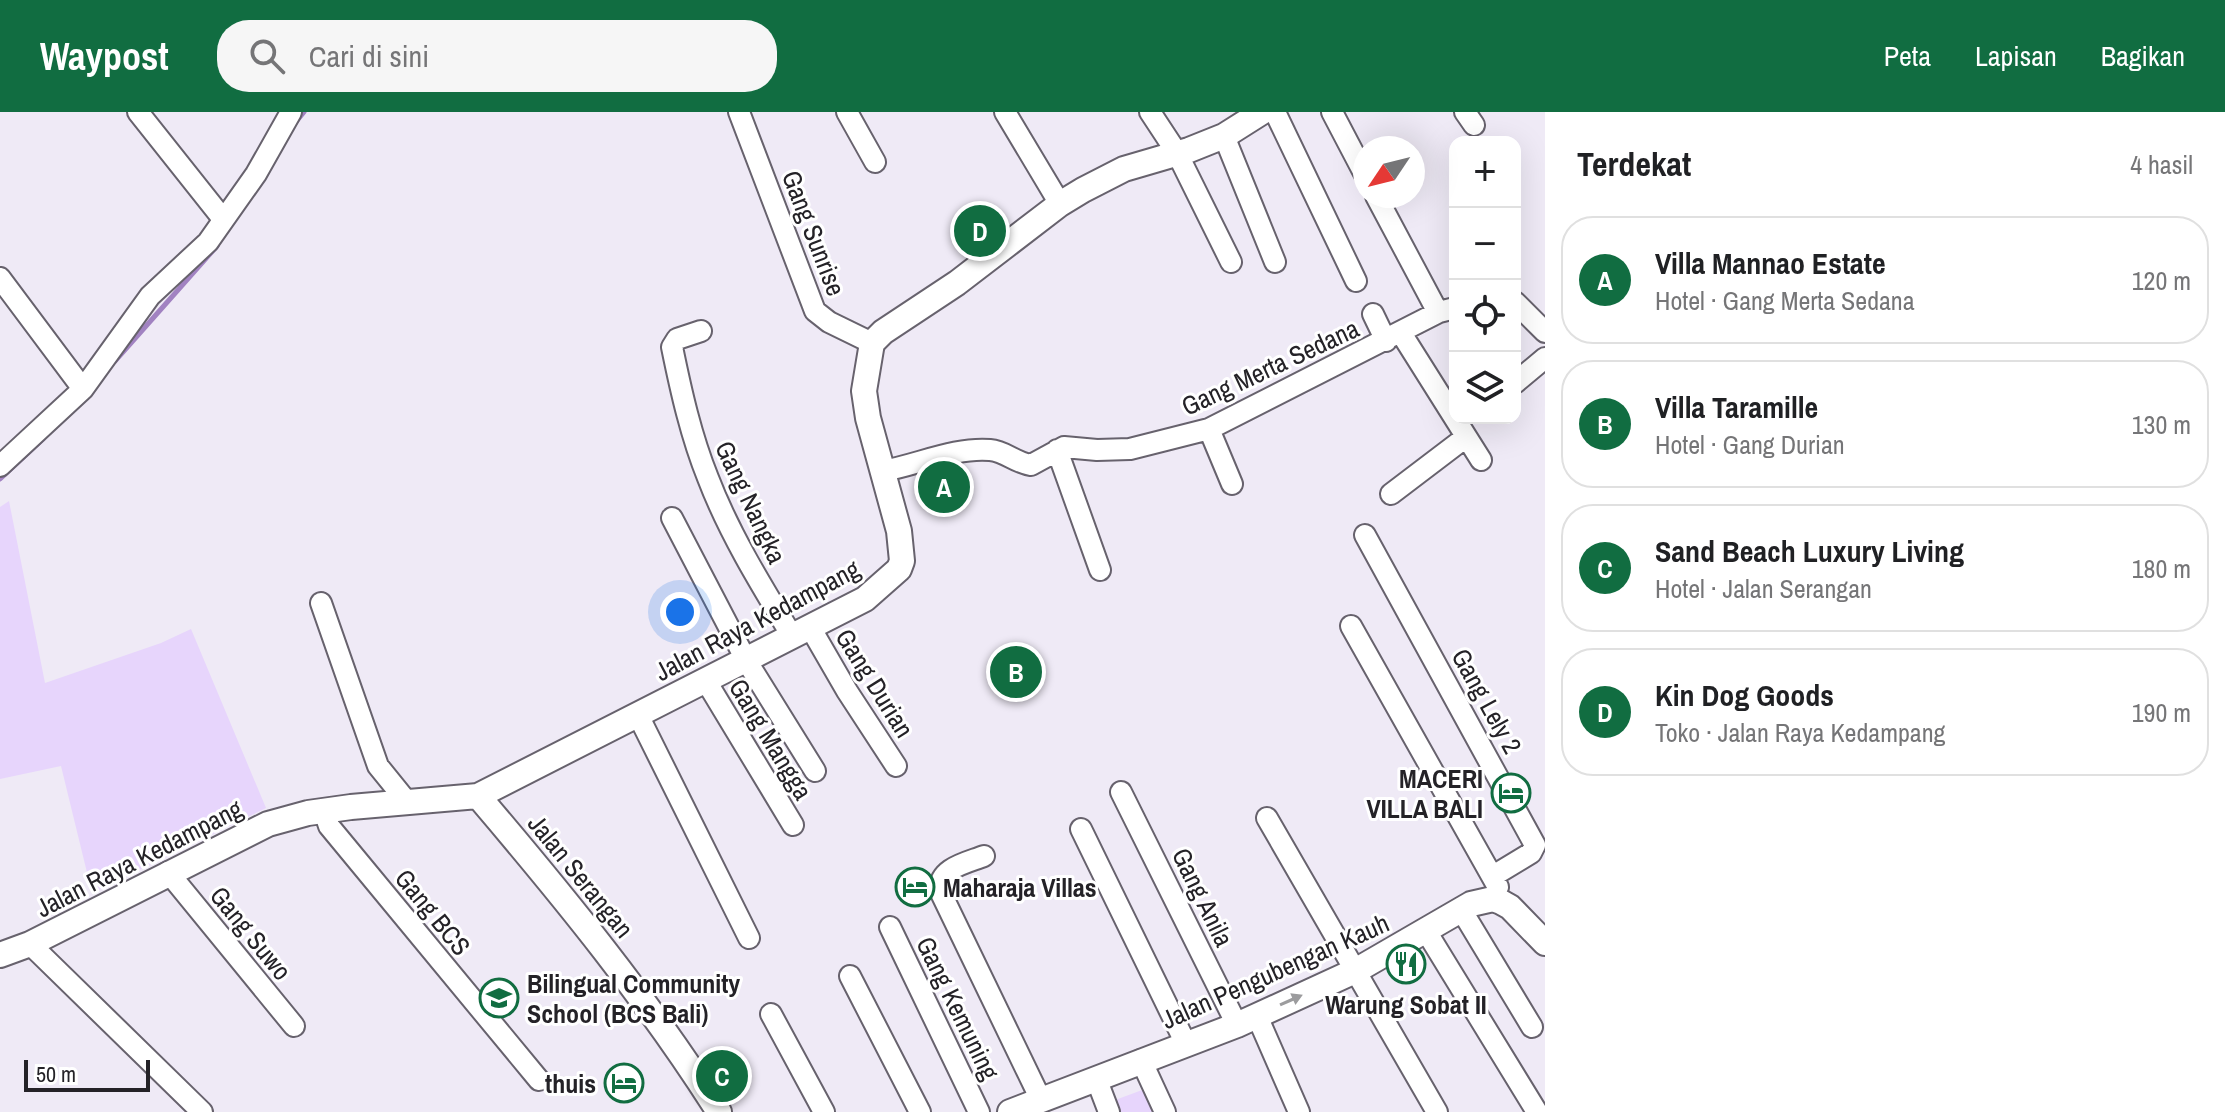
<!DOCTYPE html>
<html lang="id">
<meta charset="utf-8">
<style>
body{margin:0;font-family:"Archivo Narrow",sans-serif;background:#f6f6f6;color:#202124}
.controls{position:absolute;right:24px;top:24px;display:grid;overflow:hidden;border-radius:16px;box-shadow:0 8px 32px #0002}
.controls button{width:72px;height:72px;display:grid;place-items:center;padding:0;border:0;border-bottom:2px solid #e0e0e0;background:#fff;color:#202124;font:40px sans-serif}
.compass{position:absolute;left:1353px;top:24px;width:72px;height:72px;border-radius:50%;background:#fff;box-shadow:0 8px 32px #0002;rotate:235deg}
.scale{position:absolute;left:24px;bottom:20px;width:126px;box-sizing:border-box;padding-left:8px;border:4px solid #242227;border-top:0;font-size:22px;line-height:28px;white-space:nowrap;color:#242227;-webkit-text-stroke:6px #fff;paint-order:stroke}
.you{position:absolute;left:680px;top:500px;width:28px;height:28px;margin:-20px;border:6px solid #fff;border-radius:50%;background:#1a73e8;box-shadow:0 0 0 12px #1a73e833}
.badge{display:grid;place-items:center;width:52px;height:52px;border-radius:50%;background:#116d41;color:#fff;font-size:26px;font-weight:700}
.pin{position:absolute;translate:-50% -50%;border:4px solid #fff;box-shadow:0 2px 8px #0006}
.list{margin:0;padding:0;list-style:none}
h2{display:flex;justify-content:space-between;align-items:center;height:104px;margin:0;padding:0 32px;font-size:34px}
h2 small{font-size:26px;font-weight:400;color:#757577}
.list li{display:grid;grid-template-columns:52px 1fr auto;gap:24px;align-items:center;box-sizing:border-box;height:128px;margin:0 16px 16px;padding:0 16px;border:2px solid #e0e0e0;border-radius:32px}
.list b{display:block;font-size:30px;white-space:nowrap}
.list p{margin:0;font-size:26px;white-space:nowrap;color:#757577}
.list em{font-size:26px;font-style:normal;color:#757577}
.icon{flex:none;width:44px;height:44px;fill:none;stroke:currentColor;stroke-width:2;stroke-linecap:round;stroke-linejoin:round}
.map{position:relative;flex:none;width:1545px;height:1000px;overflow:hidden}
header{display:flex;align-items:center;gap:48px;box-sizing:border-box;height:112px;padding:0 40px;background:#116d41;color:#fff}
header strong{font-size:38px}
nav{display:flex;gap:44px;margin-inline-start:auto;font-size:28px}
.search{width:560px;height:72px;background:#f6f6f6;display:flex;align-items:center;gap:20px;box-sizing:border-box;padding:0 28px;border-radius:32px;color:#757577;font-size:30px}
main{display:flex}
aside{flex:1;background:#fff}
.map>svg:first-child{display:block}
.green{fill:#e7d5fc}
.lines{fill:none;stroke-linecap:round;stroke-linejoin:round}
.stream{stroke:#a182c1;stroke-width:5}
.minor-casing{stroke:#67626d;stroke-width:24}
.tertiary-casing{stroke:#67626d;stroke-width:28}
.minor{stroke:#fff;stroke-width:20}
.tertiary{stroke:#fff;stroke-width:24}
.oneway{fill:#9c9c9e}
.labels{text-anchor:middle;dominant-baseline:central;stroke-width:6;stroke-linejoin:round;paint-order:stroke}
.street-label{font-size:26px;fill:#242227;stroke:#fff}
.poi-label{font-size:26px;font-weight:bold;fill:#242227;stroke:#fff;text-anchor:end}
</style>
<header>
<strong>Waypost</strong>
<div class="search"><svg class="icon" aria-label="search" viewBox="0 0 24 24"><circle cx="10" cy="10" r="6"/><path d="M15 15l6 6"/></svg>Cari di sini</div>
<nav><a>Peta</a><a>Lapisan</a><a>Bagikan</a></nav>
</header>
<main>
<div class="map">
<svg width="1545" height="1000" viewBox="0 0 1545 1000">
<rect width="100%" height="100%" fill="#efeaf6"/>
<path class="green" d="M 9,389 L 45,571 L 161,531 L 191,517 L 266,696 L 92,781 L 61,654 L 0,667 L 0,395 Z
M 1153,974 L 1166,1000 L 1102,1000 L 1099,994 Z"/>
<g class="lines">
<path class="stream" d="M 295,11 L 304,0
M 115,249 L 217,134
M 0,367 L 43,327"/>
<g class="minor-casing">
<path id="minor" d="M 138,0 L 223,107
M 739,0 L 815,199 L 829,210 L 872,231
M 847,0 L 875,50
M 1005,0 L 1060,92
M 1150,0 L 1177,41 L 1231,150
M 1275,0 L 1356,169
M 1332,0 L 1365,63
M 1465,0 L 1474,13
M 1224,24 L 1275,150
M 1376,84 L 1434,193
M 0,166 L 83,277
M 1515,190 L 1545,220
M 1373,202 L 1386,229
M 701,219 L 677,227 L 672,235 C 681,279 691,324 708,366 C 729,421 761,473 792,524
M 1401,221 L 1481,348
M 1515,271 L 1545,246
M 1209,317 L 1232,372
M 1057,338 L 1100,458
M 0,354 L 83,277 L 150,184 L 208,130 L 256,62 L 291,0
M 883,359 C 917,353 955,335 990,338 C 1005,339 1016,351 1031,353 L 1064,335 L 1097,338 L 1130,337 L 1209,317 L 1439,200 L 1455,196
M 1391,382 L 1466,325
M 672,406 L 746,548 L 815,659
M 1365,423 L 1535,733 L 1531,741 L 1493,764
M 321,491 L 378,654 L 408,691
M 1351,514 L 1498,775
M 810,515 L 847,579 L 896,654
M 706,569 L 793,713
M 638,603 L 749,826
M 1121,680 L 1237,913
M 324,699 L 329,714 L 539,968
M 1267,706 L 1437,1000
M 1081,717 L 1186,932
M 984,744 C 966,751 938,756 940,779 L 1041,988
M 168,760 L 294,914
M 1462,799 L 1532,915
M 890,815 L 979,1000
M 1426,819 L 1537,1000
M 30,832 L 202,1000
M 850,864 L 920,1000
M 771,902 L 824,1000
M 1257,904 L 1299,1000
M 1141,948 L 1165,1000
M 1096,966 L 1109,1000"/>
</g>
<g class="tertiary-casing">
<path id="tertiary" d="M 478,684 C 564,785 648,888 719,1000
M 0,843 L 30,832 L 268,712 L 308,701 L 351,695 L 478,684 L 865,487 L 899,457 L 902,449 L 899,419 L 868,306 L 864,279 L 872,231 L 883,220 L 957,171 L 1060,92 L 1083,78 L 1124,57 L 1189,38 L 1224,24 L 1262,0
M 1010,1000 L 1237,913 L 1357,858 L 1471,792 L 1493,787 L 1501,790 L 1510,795 L 1545,831"/>
</g>
<use href="#minor" class="minor"/>
<use href="#tertiary" class="tertiary"/>
</g>
<defs><path id="oneway-solid" d="M-6-.8H1V-3.2L6.5 0L1 3.2V.8H-6Z" transform="scale(2)"/></defs>
<use class="oneway" href="#oneway-solid" transform="translate(1291 888) rotate(-24)"/>
<defs>
<g id="hotel-ring" transform="scale(2)"><circle r="9.5" fill="#fff" stroke="#116d41" stroke-width="1.5"/><path d="M-6-4.5h1.5V1H6V5H4.5V3h-9V5H-6ZM-4 0a1.8 1.8 0 1 1 3.6 0ZM.5 0V-2.5h3Q6-2.5 6 0Z" fill="#116d41"/></g>
<g id="restaurant-ring" transform="scale(2)"><circle r="9.5" fill="#fff" stroke="#116d41" stroke-width="1.5"/><path d="M-5-6h1v4h1v-4h1v4h1v-4h1v5L-1.5 .5V6h-2V.5L-5-1ZM5-6V6H3V1.5H1.5Q1.5-4 5-6Z" fill="#116d41"/></g>
<g id="school-ring" transform="scale(2)"><circle r="9.5" fill="#fff" stroke="#116d41" stroke-width="1.5"/><path d="M0-5L7-2L0 1L-7-2ZM-4 1L0 2.5L4 1V4Q0 6-4 4Z" fill="#116d41"/></g>
</defs>
<g fill-rule="evenodd">
<use href="#hotel-ring" x="1511" y="681"/>
<use href="#hotel-ring" x="915" y="775"/>
<use href="#restaurant-ring" x="1406" y="852"/>
<use href="#school-ring" x="499" y="886"/>
<use href="#hotel-ring" x="624" y="971"/>
</g>
<g class="labels">
<g class="street-label">
<text transform="translate(814 121) rotate(69)">Gang Sunrise</text>
<text transform="translate(1270 255) rotate(-25)">Gang Merta Sedana</text>
<text transform="translate(751 390) rotate(65)">Gang Nangka</text>
<text transform="translate(757 508) rotate(-28)">Jalan Raya Kedampang</text>
<text transform="translate(875 571) rotate(58)">Gang Durian</text>
<text transform="translate(1487 589) rotate(61)">Gang Lely 2</text>
<text transform="translate(771 627) rotate(59)">Gang Mangga</text>
<text transform="translate(139 746) rotate(-27)">Jalan Raya Kedampang</text>
<text transform="translate(581 764) rotate(51)">Jalan Serangan</text>
<text transform="translate(1203 785) rotate(64)">Gang Anila</text>
<text transform="translate(433 800) rotate(51)">Gang BCS</text>
<text transform="translate(251 821) rotate(51)">Gang Suwo</text>
<text transform="translate(1275 859) rotate(-24)">Jalan Pengubengan Kauh</text>
<text transform="translate(958 896) rotate(64)">Gang Kemuning</text>
</g>
<g class="poi-label">
<text x="1483" y="666">MACERI<tspan x="1483" dy="30">VILLA BALI</tspan></text>
<text x="943" y="775" text-anchor="start">Maharaja Villas</text>
<text x="527" y="871" text-anchor="start">Bilingual Community<tspan x="527" dy="30">School (BCS Bali)</tspan></text>
<text x="1406" y="892" text-anchor="middle">Warung Sobat II</text>
<text x="596" y="971">thuis</text>
</g>
</g>
</svg>
<div class="controls">
<button>+</button>
<button>−</button>
<button><svg class="icon" aria-label="locate" viewBox="0 0 24 24"><circle cx="12" cy="12" r="6"/><path d="M12 2v4M12 18v4M2 12h4M18 12h4"/></svg></button>
<button><svg class="icon" aria-label="layers" viewBox="0 0 24 24"><path d="M12 4l9 5-9 5-9-5zM3 14l9 5 9-5"/></svg></button>
</div>
<svg class="compass" viewBox="-18 -18 36 36"><path d="M0-13l5 13h-10z" fill="#e53935"/><path d="M0 13l5-13h-10z" fill="#757577"/></svg>
<div class="scale">50 m</div>
<div class="you"></div>
<div class="pin badge" style="left:944px;top:375px">A</div>
<div class="pin badge" style="left:1016px;top:560px">B</div>
<div class="pin badge" style="left:722px;top:964px">C</div>
<div class="pin badge" style="left:980px;top:119px">D</div>
</div>
<aside>
<h2>Terdekat<small>4 hasil</small></h2>
<ul class="list">
<li><span class="badge">A</span><div><b>Villa Mannao Estate</b><p>Hotel · Gang Merta Sedana</p></div><em>120 m</em></li>
<li><span class="badge">B</span><div><b>Villa Taramille</b><p>Hotel · Gang Durian</p></div><em>130 m</em></li>
<li><span class="badge">C</span><div><b>Sand Beach Luxury Living</b><p>Hotel · Jalan Serangan</p></div><em>180 m</em></li>
<li><span class="badge">D</span><div><b>Kin Dog Goods</b><p>Toko · Jalan Raya Kedampang</p></div><em>190 m</em></li>
</ul>
</aside>
</main>
